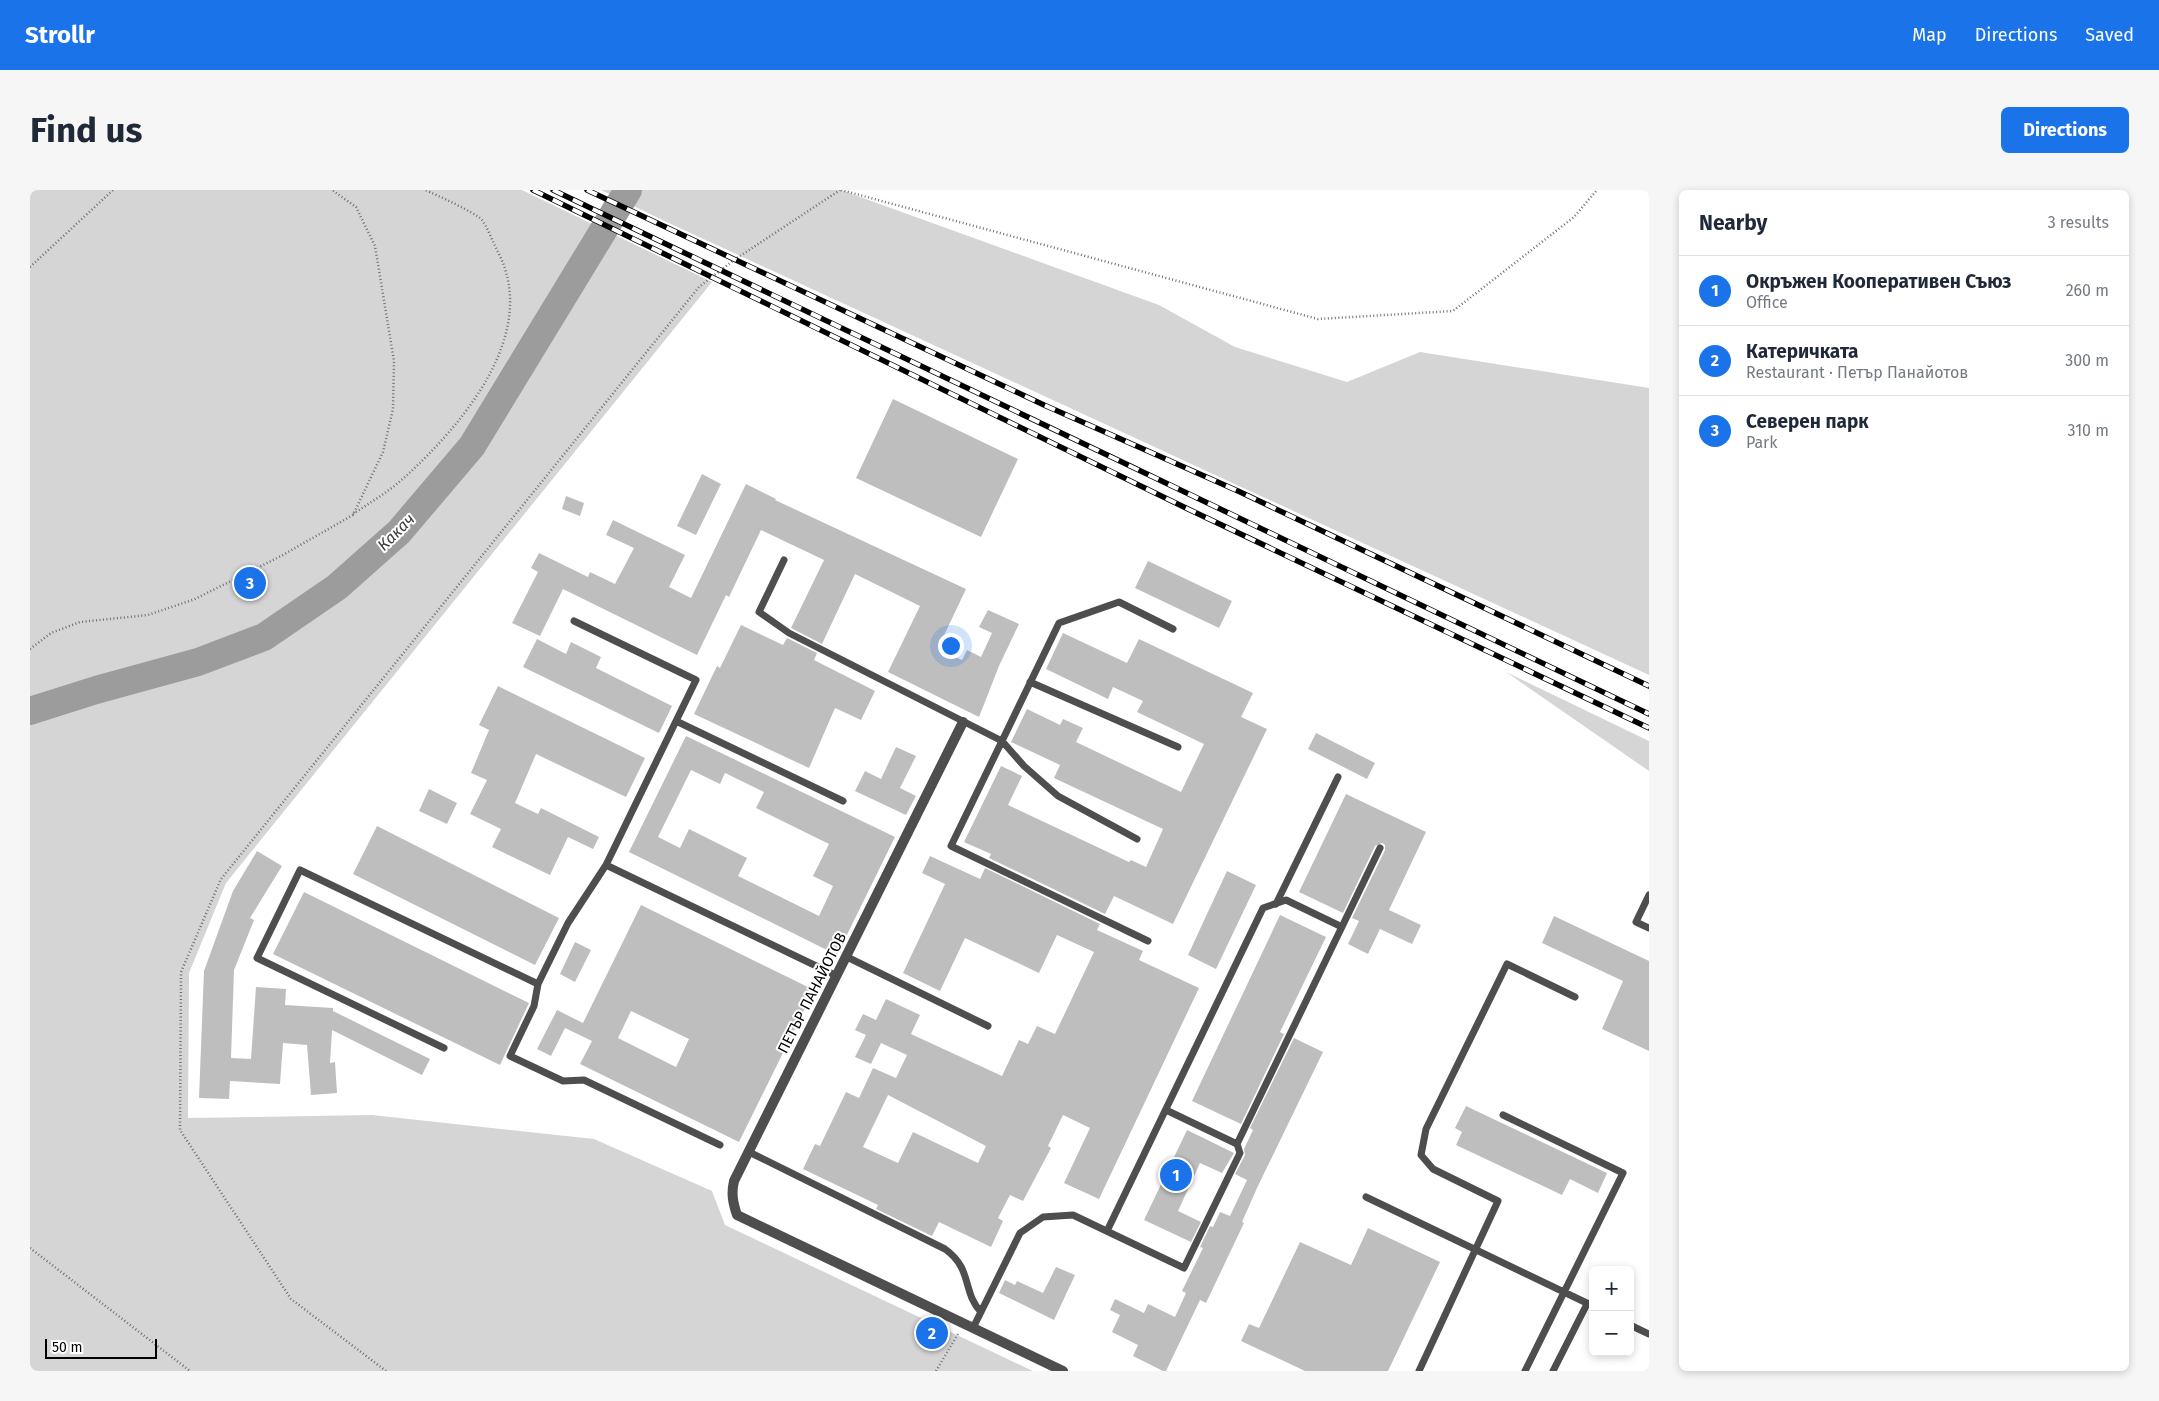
<!DOCTYPE html>
<meta charset="utf-8">
<style>
body{margin:0;font-family:"Fira Sans",sans-serif;background:#f6f6f7;color:#1f2937}
.controls{position:absolute;right:15px;bottom:15px;display:grid;overflow:hidden;border-radius:8px;box-shadow:0 2px 8px #0003}
.controls button{width:45px;height:45px;display:grid;place-items:center;padding:0;border:0;border-bottom:1px solid #e0e1e3;background:#fff;color:#1f2937;font:25px sans-serif}
.scale{position:absolute;left:15px;bottom:12px;width:112px;box-sizing:border-box;padding-left:5px;border:2px solid #000;border-top:0;font-size:14px;line-height:18px;white-space:nowrap;color:#000;-webkit-text-stroke:4px #fff;paint-order:stroke}
.you{position:absolute;left:920px;top:455px;width:18px;height:18px;margin:-12px;border:4px solid #fff;border-radius:50%;background:#1a73e8;box-shadow:0 0 0 8px #1a73e833}
.badge{display:grid;place-items:center;width:32px;height:32px;border-radius:50%;background:#1a73e8;color:#fff;font-size:16px;font-weight:700}
.pin{position:absolute;translate:-50% -50%;border:2px solid #fff;box-shadow:0 1px 5px #0006}
.list{margin:0;padding:0;list-style:none}
h2{display:flex;justify-content:space-between;align-items:center;height:65px;margin:0;padding:0 20px;font-size:21px}
h2 small{font-size:16px;font-weight:400;color:#747a83}
.list li{display:grid;grid-template-columns:32px 1fr auto;gap:15px;align-items:center;box-sizing:border-box;height:70px;padding:0 20px;border-top:1px solid #e0e1e3}
.list b{display:block;font-size:19px;white-space:nowrap}
.list p{margin:0;font-size:16px;white-space:nowrap;color:#747a83}
.list em{font-size:16px;font-style:normal;color:#747a83}
.map{position:relative;flex:none;width:1619px;height:1181px;overflow:hidden;border-radius:8px}
header{display:flex;align-items:center;gap:30px;box-sizing:border-box;height:70px;padding:0 25px;background:#1a73e8;color:#fff}
header strong{font-size:24px}
nav{display:flex;gap:28px;margin-inline-start:auto;font-size:18px}
.intro{display:flex;align-items:center;justify-content:space-between;box-sizing:border-box;height:120px;padding:0 30px}
h1{margin:0;font-size:35px}
.button{padding:12px 22px;border-radius:8px;background:#1a73e8;color:#fff;font-size:18px;font-weight:700}
main{display:flex;gap:30px;padding:0 30px}
aside{flex:1;background:#fff;border-radius:8px;box-shadow:0 2px 8px #0003}
.map>svg:first-child{display:block}
.green{fill:#d5d5d5}
.lines{fill:none;stroke-linecap:round;stroke-linejoin:round}
.river{stroke:#9c9c9c;stroke-width:28}
.building{fill:#bebebe;fill-rule:evenodd}
.path{stroke:#707070;stroke-width:2.5;stroke-dasharray:1 2.5;stroke-linecap:butt}
.lane{stroke:#4e4e4e;stroke-width:7}
.street{stroke:#4e4e4e;stroke-width:10}
.rail-casing{stroke:#000;stroke-width:5.5}
.rail{stroke:#fff;stroke-width:4;stroke-dasharray:11;stroke-linecap:butt}
.labels{text-anchor:middle;dominant-baseline:central;stroke-width:4;stroke-linejoin:round;paint-order:stroke}
.street-label{font-size:15px;fill:#000;stroke:#fff}
.water-label{font-size:16px;font-style:italic;fill:#3d3d3d;stroke:#fff}
</style>
<header>
<strong>Strollr</strong>
<nav><a>Map</a><a>Directions</a><a>Saved</a></nav>
</header>
<div class="intro"><h1>Find us</h1><a class="button">Directions</a></div>
<main>
<div class="map">
<svg width="1619" height="1181" viewBox="0 0 1619 1181">
<rect width="100%" height="100%" fill="#fff"/>
<path class="green" d="M 0,0 L 492,0 L 682,92 L 196,693 L 159,783 L 158,928 L 342,925 L 564,949 L 682,1001 L 695,1035 L 1003,1181 L 0,1181 Z
M 571,0 L 811,0 L 1129,115 L 1205,157 L 1317,192 L 1390,162 L 1619,198 L 1619,485 L 628,28 Z
M 1476,482 L 1619,551 L 1619,581 Z"/>
<g class="lines">
<path class="river" d="M 0,521 L 66,500 L 168,472 L 234,447 L 307,397 L 369,342 L 442,256 L 598,0"/>
</g>
<path class="building" d="M 863,209 L 988,269 L 951,347 L 826,288 Z
M 672,284 L 691,294 L 666,345 L 647,336 Z
M 716,294 L 746,309 L 745,310 L 936,399 L 908,458 L 932,470 L 937,460 L 951,467 L 962,443 L 949,437 L 958,420 L 989,434 L 969,476 L 949,527 L 858,482 L 890,416 L 825,384 L 792,454 L 761,438 L 794,370 L 731,340 L 699,407 L 696,405 L 667,465 L 533,399 L 510,446 L 482,433 L 508,382 L 501,378 L 509,363 L 558,387 L 560,382 L 585,394 L 604,358 L 576,345 L 583,330 L 655,365 L 639,397 L 661,408 Z
M 536,306 L 554,313 L 550,326 L 532,319 Z
M 1118,371 L 1202,411 L 1189,438 L 1105,398 Z
M 711,435 L 753,455 L 757,448 L 787,463 L 784,470 L 845,501 L 831,530 L 805,518 L 779,578 L 664,524 L 687,476 L 690,478 Z
M 1033,443 L 1097,473 L 1109,449 L 1223,503 L 1211,527 L 1237,539 L 1143,734 L 1084,706 L 1075,724 L 959,668 L 961,664 L 934,652 L 971,576 L 992,586 L 978,615 L 1099,672 L 1101,670 L 1116,677 L 1133,639 L 1024,588 L 1030,575 L 981,552 L 997,519 L 1030,535 L 1033,529 L 1053,538 L 1046,552 L 1151,602 L 1174,554 L 1107,522 L 1113,511 L 1083,497 L 1078,509 L 1016,479 Z
M 507,449 L 536,464 L 541,452 L 571,467 L 566,478 L 642,516 L 629,543 L 493,477 Z
M 468,496 L 615,568 L 596,607 L 506,564 L 485,613 L 508,624 L 511,618 L 569,647 L 563,659 L 538,647 L 520,685 L 462,657 L 471,639 L 440,624 L 457,590 L 441,583 L 459,540 L 449,535 Z
M 1286,543 L 1345,573 L 1337,589 L 1278,559 Z
M 656,546 L 865,647 L 807,765 L 599,662 ZM 661,580 L 690,594 L 695,583 L 734,602 L 726,618 L 799,654 L 783,686 L 803,696 L 789,726 L 708,686 L 717,668 L 659,639 L 650,658 L 628,647 Z
M 866,557 L 886,566 L 870,598 L 886,606 L 876,625 L 825,601 L 835,581 L 851,589 Z
M 399,599 L 427,613 L 417,634 L 389,621 Z
M 1316,604 L 1396,642 L 1359,720 L 1391,735 L 1382,754 L 1350,739 L 1338,764 L 1318,754 L 1329,731 L 1322,728 L 1355,660 L 1355,655 L 1352,653 L 1345,656 L 1313,723 L 1269,702 Z
M 347,636 L 529,728 L 505,775 L 323,684 Z
M 227,661 L 252,676 L 220,728 L 224,730 L 204,780 L 201,868 L 221,869 L 226,797 L 256,799 L 255,815 L 303,818 L 303,821 L 400,869 L 392,885 L 302,840 L 300,873 L 305,872 L 307,903 L 281,905 L 277,855 L 253,853 L 250,894 L 200,891 L 199,909 L 169,908 L 174,781 L 203,701 Z
M 900,666 L 950,689 L 955,678 L 1070,734 L 1067,740 L 1113,761 L 1109,770 L 1169,798 L 1069,1009 L 1034,993 L 1060,938 L 1033,925 L 1018,956 L 1021,958 L 993,1011 L 980,1005 L 968,1028 L 973,1031 L 961,1057 L 909,1032 L 902,1046 L 846,1019 L 848,1015 L 773,979 L 785,954 L 790,956 L 816,902 L 829,908 L 843,878 L 866,888 L 877,865 L 851,853 L 841,874 L 825,867 L 836,845 L 825,840 L 833,824 L 846,830 L 856,809 L 890,825 L 881,844 L 972,886 L 989,850 L 998,854 L 1007,836 L 1025,844 L 1064,762 L 1027,745 L 1009,783 L 935,748 L 910,801 L 873,783 L 915,694 L 892,683 ZM 858,905 L 956,956 L 948,973 L 883,942 L 868,973 L 833,957 Z
M 1197,681 L 1226,695 L 1186,779 L 1158,765 Z
M 274,702 L 499,813 L 470,875 L 243,764 Z
M 611,715 L 784,800 L 709,952 L 550,874 L 562,851 L 535,838 L 521,866 L 507,859 L 527,820 L 553,833 ZM 601,821 L 659,849 L 646,877 L 588,848 Z
M 1250,725 L 1296,747 L 1250,842 L 1254,844 L 1211,934 L 1162,911 Z
M 1524,726 L 1619,771 L 1619,861 L 1572,839 L 1593,791 L 1512,753 Z
M 545,752 L 561,760 L 545,792 L 530,784 Z
M 1264,848 L 1293,862 L 1227,998 L 1212,1032 L 1214,1033 L 1176,1113 L 1170,1110 L 1136,1181 L 1133,1181 L 1103,1166 L 1108,1155 L 1082,1142 L 1090,1125 L 1080,1120 L 1085,1109 L 1114,1123 L 1118,1114 L 1145,1127 L 1156,1103 L 1152,1101 L 1173,1058 L 1170,1057 L 1180,1036 L 1183,1037 L 1190,1022 L 1200,1026 L 1217,990 L 1205,984 L 1215,965 L 1214,959 L 1223,940 L 1220,938 Z
M 1436,916 L 1577,983 L 1568,1003 L 1540,989 L 1532,1005 L 1426,955 L 1432,942 L 1425,938 Z
M 1157,940 L 1204,963 L 1192,983 L 1170,973 L 1148,1021 L 1171,1032 L 1161,1052 L 1114,1030 Z
M 1338,1038 L 1410,1072 L 1358,1181 L 1275,1181 L 1211,1151 L 1219,1134 L 1229,1138 L 1270,1052 L 1321,1075 Z
M 1026,1077 L 1045,1085 L 1024,1130 L 969,1103 L 975,1090 L 985,1095 L 987,1091 L 1013,1103 Z
M 895,1130 L 908,1136 L 898,1155 L 886,1149 Z"/>
<g class="lines">
<path class="path" d="M 811,0 L 1288,129 L 1423,121 L 1544,27 L 1567,0
M 0,77 L 83,0
M 323,324 C 341,312 360,301 376,286 C 432,235 509,145 469,64 C 463,53 459,40 452,30 C 446,23 405,4 395,0
M 0,459 L 21,443 L 50,432 L 118,425 L 165,409 L 251,366 L 323,325 L 353,262 L 363,219 L 364,171 L 345,56 L 326,17 L 302,0
M 0,1058 L 160,1181
M 356,1181 L 261,1109 L 150,940 L 151,782 L 191,689 L 669,97 L 704,70 L 810,0
M 906,1181 L 928,1144"/>
<path class="lane" d="M 754,370 L 729,422 L 759,443 L 972,551 L 1029,433 L 1089,412 L 1143,439
M 544,431 L 666,490 L 576,675 L 807,786
M 1000,492 L 1148,557
M 646,531 L 813,611
M 1107,649 L 1028,606 L 994,576 L 972,551 L 921,656 L 1118,751
M 1619,705 L 1606,732 L 1619,738
M 1246,714 L 1308,587
M 817,767 L 958,836
M 508,794 L 504,816 L 480,866 L 533,891 L 554,890 L 690,955
M 414,858 L 227,768 L 270,680 L 508,794 L 538,733 L 576,675
M 1136,920 L 1207,954
M 1473,925 L 1593,983 L 1495,1181
M 719,962 L 915,1059 C 943,1079 932,1102 951,1122
M 1336,1007 L 1563,1116
M 1077,1041 L 1233,718 L 1256,710 L 1312,737
M 1600,1135 L 1619,1144
M 943,1138 L 990,1043 L 1013,1027 L 1043,1025 L 1154,1078 L 1210,963 L 1207,954 L 1350,658
M 1389,1181 L 1468,1011 L 1403,979 L 1391,965 L 1396,939 L 1477,774 L 1545,807
M 1523,1181 L 1557,1114"/>
<path class="street" d="M 933,532 L 704,991 C 701,1004 703,1013 707,1025 L 1033,1181"/>
<g class="rail-casing">
<path id="rail" d="M 503,0 L 1158,319 L 1619,538
M 523,0 L 1619,524
M 557,0 L 1014,215 L 1208,301 L 1619,496"/>
</g>
<use href="#rail" class="rail"/>
</g>
<g class="labels">
<g class="street-label">
<text transform="translate(782 803) rotate(-63)">ПЕТЪР ПАНАЙОТОВ</text>
</g>
<g class="water-label">
<text transform="translate(366 342) rotate(-45)">Какач</text>
</g>
</g>
</svg>
<div class="controls">
<button>+</button>
<button>−</button>
</div>
<div class="scale">50 m</div>
<div class="you"></div>
<div class="pin badge" style="left:1146px;top:985px">1</div>
<div class="pin badge" style="left:902px;top:1143px">2</div>
<div class="pin badge" style="left:220px;top:393px">3</div>
</div>
<aside>
<h2>Nearby<small>3 results</small></h2>
<ul class="list">
<li><span class="badge">1</span><div><b>Окръжен Кооперативен Съюз</b><p>Office</p></div><em>260 m</em></li>
<li><span class="badge">2</span><div><b>Катеричката</b><p>Restaurant · Петър Панайотов</p></div><em>300 m</em></li>
<li><span class="badge">3</span><div><b>Северен парк</b><p>Park</p></div><em>310 m</em></li>
</ul>
</aside>
</main>
